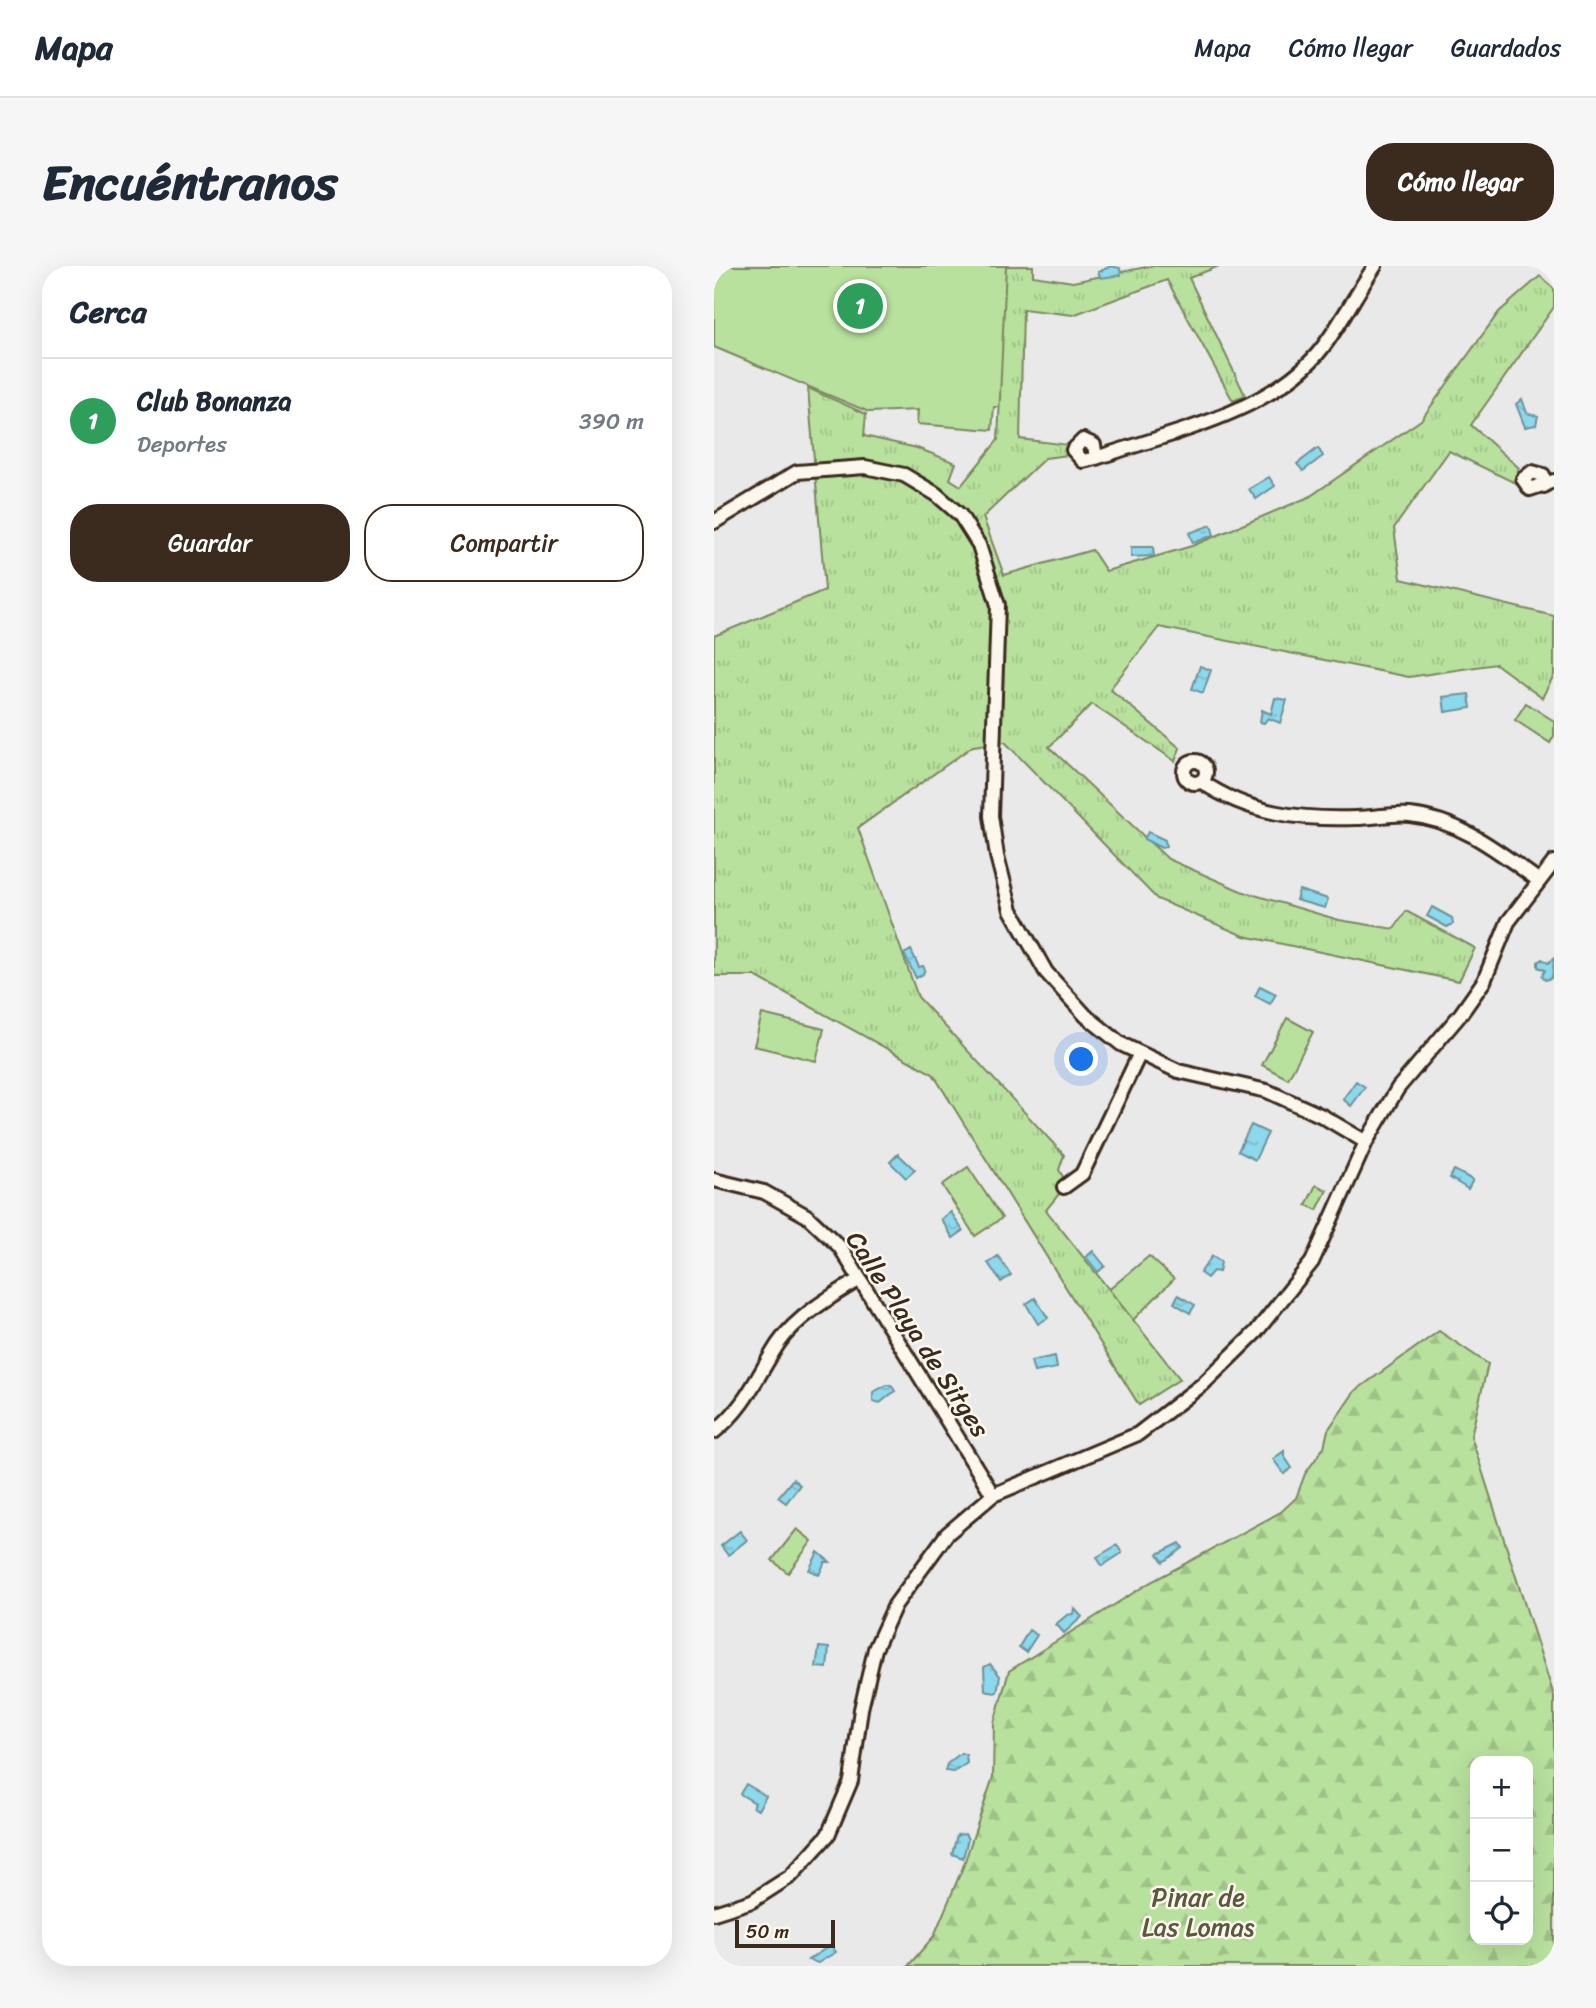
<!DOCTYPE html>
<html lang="es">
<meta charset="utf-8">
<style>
body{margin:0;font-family:Sriracha,sans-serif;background:#f6f6f7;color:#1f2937}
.controls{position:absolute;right:21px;bottom:21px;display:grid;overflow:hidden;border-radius:14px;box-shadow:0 7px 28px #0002}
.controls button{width:63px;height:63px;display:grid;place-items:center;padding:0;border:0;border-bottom:2px solid #e0e1e3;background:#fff;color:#1f2937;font:35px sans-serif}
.scale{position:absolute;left:21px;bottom:18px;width:100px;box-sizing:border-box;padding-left:7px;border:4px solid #3b2a1e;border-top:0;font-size:19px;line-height:24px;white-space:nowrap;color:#3b2a1e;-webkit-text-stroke:5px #fbf7ec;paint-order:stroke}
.you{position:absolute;left:368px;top:794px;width:24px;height:24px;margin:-18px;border:5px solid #fff;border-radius:50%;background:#1a73e8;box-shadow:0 0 0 10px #1a73e833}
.badge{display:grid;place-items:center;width:46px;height:46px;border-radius:50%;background:#3b2a1e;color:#fff;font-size:23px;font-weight:700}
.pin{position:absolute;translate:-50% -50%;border:4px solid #fff;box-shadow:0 2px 7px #0006}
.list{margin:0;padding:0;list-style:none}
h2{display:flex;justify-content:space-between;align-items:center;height:91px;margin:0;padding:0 28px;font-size:30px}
h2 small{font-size:23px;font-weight:400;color:#747a83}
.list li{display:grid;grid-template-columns:46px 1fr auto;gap:21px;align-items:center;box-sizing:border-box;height:126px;padding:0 28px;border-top:2px solid #e0e1e3}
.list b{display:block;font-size:26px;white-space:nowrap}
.list p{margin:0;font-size:23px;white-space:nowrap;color:#747a83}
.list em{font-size:23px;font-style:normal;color:#747a83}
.actions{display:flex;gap:14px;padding:21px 28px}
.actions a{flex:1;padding:16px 0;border:2px solid #3b2a1e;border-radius:28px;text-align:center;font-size:24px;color:#3b2a1e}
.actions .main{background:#3b2a1e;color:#fff}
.icon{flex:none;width:38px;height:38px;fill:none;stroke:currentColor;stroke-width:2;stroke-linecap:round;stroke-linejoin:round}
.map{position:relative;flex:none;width:840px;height:1700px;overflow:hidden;border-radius:28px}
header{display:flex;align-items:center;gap:42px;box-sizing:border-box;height:98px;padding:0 35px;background:#fff;border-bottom:2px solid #e0e1e3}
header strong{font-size:33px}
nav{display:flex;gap:38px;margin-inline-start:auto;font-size:24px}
.intro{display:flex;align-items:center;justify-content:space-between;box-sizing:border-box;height:168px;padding:0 42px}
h1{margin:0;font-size:49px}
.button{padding:18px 32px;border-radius:28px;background:#3b2a1e;color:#fff;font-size:24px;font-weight:700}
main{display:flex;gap:42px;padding:0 42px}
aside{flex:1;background:#fff;border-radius:28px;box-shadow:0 7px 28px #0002}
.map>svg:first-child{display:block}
.grass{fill:#b8e19d;stroke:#7a865e;stroke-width:2}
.forest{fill:url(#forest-firs);stroke:#7a865e;stroke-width:2;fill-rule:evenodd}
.park{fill:url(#park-tufts);stroke:#7a865e;stroke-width:2}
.water{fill:url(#water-ripples);stroke:#6c929a;stroke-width:2}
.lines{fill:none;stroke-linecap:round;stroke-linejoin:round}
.street-casing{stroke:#3b2a1e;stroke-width:18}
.street{stroke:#fbf7ec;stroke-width:12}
.labels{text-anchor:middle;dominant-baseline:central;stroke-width:5;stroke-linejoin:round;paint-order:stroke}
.street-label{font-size:26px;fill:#3b2a1e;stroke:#fbf7ec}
.park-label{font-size:26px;fill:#5a583e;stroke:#fbf7ec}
</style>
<header>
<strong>Mapa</strong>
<nav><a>Mapa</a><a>Cómo llegar</a><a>Guardados</a></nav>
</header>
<div class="intro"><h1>Encuéntranos</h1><a class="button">Cómo llegar</a></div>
<main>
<aside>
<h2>Cerca<small></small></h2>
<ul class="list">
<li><span class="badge" style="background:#2e9e5b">1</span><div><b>Club Bonanza</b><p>Deportes</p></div><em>390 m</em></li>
</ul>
<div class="actions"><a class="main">Guardar</a><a>Compartir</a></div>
</aside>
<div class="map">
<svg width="840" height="1700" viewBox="0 0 840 1700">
<defs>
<pattern id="forest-firs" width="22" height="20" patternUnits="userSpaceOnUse" patternTransform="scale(1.75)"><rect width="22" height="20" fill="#b8e19d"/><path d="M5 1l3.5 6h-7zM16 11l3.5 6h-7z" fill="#9fc187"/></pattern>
<pattern id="park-tufts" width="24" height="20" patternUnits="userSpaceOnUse" patternTransform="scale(1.75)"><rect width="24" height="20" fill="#b8e19d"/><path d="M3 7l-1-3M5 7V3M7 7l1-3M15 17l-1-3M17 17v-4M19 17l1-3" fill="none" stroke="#9fc187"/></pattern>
<pattern id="water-ripples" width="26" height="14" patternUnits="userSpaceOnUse" patternTransform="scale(1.75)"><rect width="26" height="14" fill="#8cd8ec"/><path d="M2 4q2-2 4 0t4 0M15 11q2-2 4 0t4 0" fill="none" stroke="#7abaca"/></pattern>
</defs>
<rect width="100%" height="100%" fill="#e9e9ea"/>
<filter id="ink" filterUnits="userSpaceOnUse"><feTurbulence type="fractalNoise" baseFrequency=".0143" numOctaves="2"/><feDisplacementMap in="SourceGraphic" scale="14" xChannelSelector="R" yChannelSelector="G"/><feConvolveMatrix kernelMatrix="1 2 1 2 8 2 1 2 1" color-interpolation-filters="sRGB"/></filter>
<g filter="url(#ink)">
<path class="grass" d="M 0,0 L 293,0 L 287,141 L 280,141 L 278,164 L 203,158 L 204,144 L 155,146 L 0,81 Z
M 812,437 L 840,455 L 840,470 L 836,477 L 801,454 Z
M 48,748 L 110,763 L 102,795 L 40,780 Z
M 573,752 L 599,766 L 574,813 L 548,799 Z
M 254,901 L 288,952 L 261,970 L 228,919 Z
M 602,919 L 613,924 L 603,944 L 592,939 Z
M 435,990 L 460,1013 L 414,1059 L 391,1027 Z
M 83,1263 L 98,1275 L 74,1307 L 58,1294 Z"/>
<path class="forest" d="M 725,1065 L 774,1098 L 757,1170 L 840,1430 L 840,1700 L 194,1700 L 220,1670 L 249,1601 L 279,1511 L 280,1457 L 295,1405 L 435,1317 L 567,1246 L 582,1232 L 591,1208 L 610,1181 L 614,1164 L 641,1125 ZM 814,1495 L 814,1674 L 761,1674 L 761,1495 Z"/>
<path class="park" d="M 292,0 L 319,0 L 319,10 L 359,16 L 437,0 L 505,0 L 475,12 L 531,129 L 519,135 L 453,14 L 359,49 L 309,43 L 306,173 L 355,179 L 354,189 L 331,192 L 269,251 L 290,309 L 378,284 L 392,305 L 478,280 L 595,231 L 707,154 L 785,46 L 826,10 L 840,23 L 840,41 L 757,159 L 805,202 L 799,216 L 735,185 L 680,262 L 687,313 L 840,350 L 840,409 L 828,432 L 782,398 L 695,411 L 445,361 L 396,423 L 466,482 L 461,495 L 378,438 L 335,481 L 454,593 L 527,625 L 625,654 L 680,663 L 692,645 L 761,682 L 745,715 L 530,670 L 443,633 L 291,476 L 259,480 L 144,562 L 204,731 L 350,889 L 345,904 L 353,918 L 332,944 L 466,1113 L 425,1139 L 219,808 L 41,710 L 0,710 L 0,370 L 111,324 L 94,122 L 152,148 L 150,170 L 203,182 L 242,197 L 236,213 L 247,220 L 284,174 Z"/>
<path class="water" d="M 397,0 L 406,2 L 407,9 L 387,12 L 384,6 Z
M 808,133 L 813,147 L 824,150 L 822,159 L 811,161 L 802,138 Z
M 604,182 L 609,190 L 589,205 L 583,198 Z
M 555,211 L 561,220 L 542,233 L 535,223 Z
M 497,259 L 500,269 L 479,277 L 475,267 Z
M 417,281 L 439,281 L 440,290 L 417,291 Z
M 486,400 L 497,404 L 489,427 L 478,423 Z
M 755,428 L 757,442 L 731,446 L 729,431 Z
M 561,432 L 573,434 L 566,457 L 554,452 L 550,457 L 546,456 L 548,444 L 557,448 Z
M 434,566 L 451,574 L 452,581 L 447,582 L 430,573 Z
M 585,624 L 614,633 L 611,642 L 582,634 Z
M 718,641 L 738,652 L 739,658 L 733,661 L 713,650 Z
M 197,684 L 205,701 L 209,700 L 211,703 L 209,708 L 202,712 L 190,688 Z
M 840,692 L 838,712 L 831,714 L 828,710 L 831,704 L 824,701 L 824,696 L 828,693 L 834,697 Z
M 546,720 L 562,728 L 556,738 L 541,730 Z
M 642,815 L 651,821 L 637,840 L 629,833 Z
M 537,859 L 554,867 L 541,894 L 524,885 Z
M 184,888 L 201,904 L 192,912 L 176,896 Z
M 740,904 L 759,914 L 754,923 L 736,912 Z
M 237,946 L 249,965 L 239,972 L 227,953 Z
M 379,985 L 391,1000 L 384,1006 L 372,991 Z
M 284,990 L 297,1009 L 287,1016 L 274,997 Z
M 498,990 L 507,996 L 505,1006 L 499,1005 L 493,1012 L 486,1007 Z
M 464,1029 L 481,1039 L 476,1047 L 460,1037 Z
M 321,1032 L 334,1052 L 324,1058 L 312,1038 Z
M 341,1090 L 343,1102 L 320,1106 L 317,1095 Z
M 173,1119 L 177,1119 L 181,1125 L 166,1137 L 159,1135 L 159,1126 Z
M 570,1185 L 570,1190 L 578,1202 L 570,1208 L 559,1193 Z
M 79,1213 L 86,1219 L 72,1237 L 64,1231 Z
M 26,1265 L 33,1274 L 14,1289 L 7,1280 Z
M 466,1277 L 469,1282 L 449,1296 L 444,1288 Z
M 403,1279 L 408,1287 L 388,1300 L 383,1291 Z
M 104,1286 L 116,1296 L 111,1296 L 105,1309 L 95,1304 Z
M 360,1342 L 368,1351 L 350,1367 L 342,1358 L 353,1349 L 359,1348 Z
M 315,1364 L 323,1369 L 312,1386 L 305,1381 Z
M 105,1381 L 115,1382 L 113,1402 L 102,1401 Z
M 276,1398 L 286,1410 L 283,1426 L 280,1427 L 271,1424 L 270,1401 Z
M 247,1487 L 252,1489 L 253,1497 L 240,1506 L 231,1505 L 233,1498 Z
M 32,1518 L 52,1530 L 44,1544 L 39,1541 L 41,1537 L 26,1528 Z
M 251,1568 L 254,1573 L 249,1592 L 238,1588 L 243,1569 Z
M 117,1679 L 122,1686 L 104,1697 L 94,1694 Z"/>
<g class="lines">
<g class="street-casing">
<path id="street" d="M 382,192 L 380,179 L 369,174 L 359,184 L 369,195 L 382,192 C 456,167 560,146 609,81 C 628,56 643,26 661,0
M 830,220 L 829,209 L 818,206 L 809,213 L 816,223 L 840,215
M 0,256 L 83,206 L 151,201 L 190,209 L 222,228 L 246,249 L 265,279 L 284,339 L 277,550 L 283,590 L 297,644 L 332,706 L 372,750 L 407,778 L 464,805 L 553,825 L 608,850 L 652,876
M470 506a11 11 0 1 1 22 0a11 11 0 1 1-22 0Z
M 488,516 C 535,548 587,554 642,552 C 660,552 679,547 696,549 C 746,554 785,586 824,614
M 0,914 L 50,926 L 93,950 L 126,981 L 279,1229
M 350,921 L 368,908 L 426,787
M 0,1166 C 32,1141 43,1110 64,1078 C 82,1051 119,1029 146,1013
M 0,1647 L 38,1635 L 77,1610 L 114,1569 L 137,1515 L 147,1443 L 161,1383 L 181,1339 L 233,1268 L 279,1229 L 424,1168 L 489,1118 L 542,1066 L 598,996 L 652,876 L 684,822 L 746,749 L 770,715 L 794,656 L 840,596"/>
</g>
<use href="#street" class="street"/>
</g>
</g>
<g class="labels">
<g class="street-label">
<text transform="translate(204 1068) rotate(57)">Calle Playa de Sitges</text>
</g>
<g class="park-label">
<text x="484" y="1631">Pinar de<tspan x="484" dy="30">Las Lomas</tspan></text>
</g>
</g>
</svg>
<div class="controls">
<button>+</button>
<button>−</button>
<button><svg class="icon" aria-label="locate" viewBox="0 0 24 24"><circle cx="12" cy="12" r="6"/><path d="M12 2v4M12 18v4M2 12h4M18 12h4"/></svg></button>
</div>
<div class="scale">50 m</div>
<div class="you"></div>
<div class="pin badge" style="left:146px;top:40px;background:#2e9e5b">1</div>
</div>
</main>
